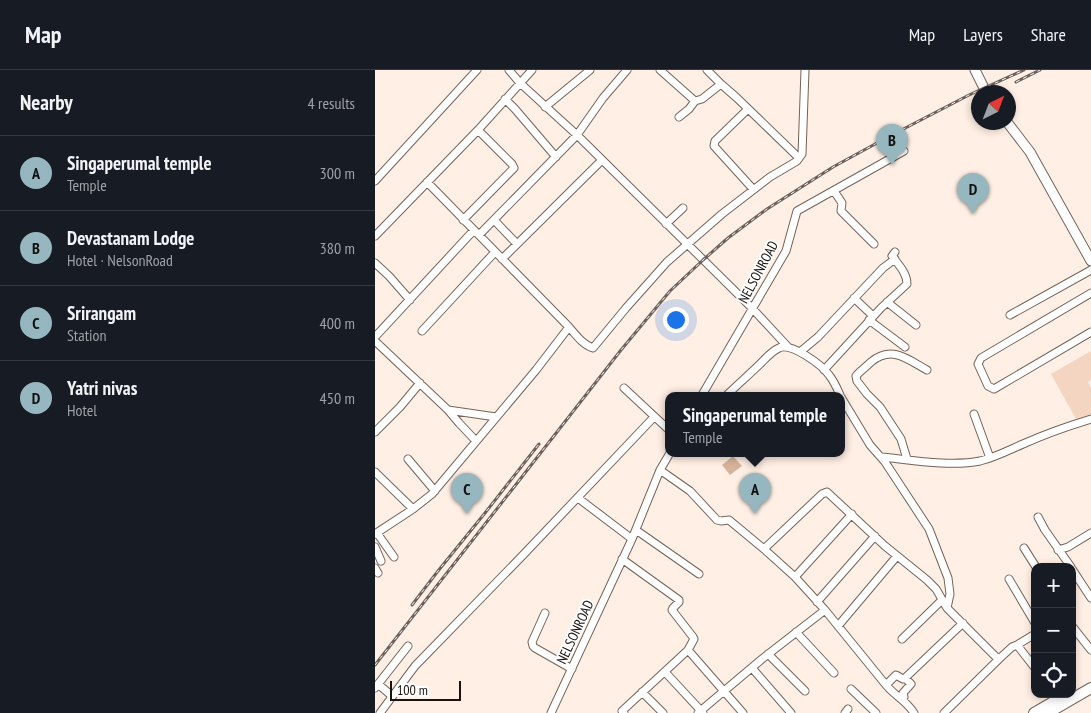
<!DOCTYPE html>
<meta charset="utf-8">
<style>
body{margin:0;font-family:"PT Sans Narrow",sans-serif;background:#242831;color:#f1f3f6}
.controls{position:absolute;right:15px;bottom:15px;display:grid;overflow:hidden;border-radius:10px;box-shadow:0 2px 8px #0003}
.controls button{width:45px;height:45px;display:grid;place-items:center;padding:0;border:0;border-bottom:1px solid #363941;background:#171b24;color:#f1f3f6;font:25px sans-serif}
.compass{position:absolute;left:596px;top:15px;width:45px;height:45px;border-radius:50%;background:#171b24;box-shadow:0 2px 8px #0003;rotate:42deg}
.scale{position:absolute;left:15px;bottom:12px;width:71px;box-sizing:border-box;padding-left:5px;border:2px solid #19120e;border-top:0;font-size:14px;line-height:18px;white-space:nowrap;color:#19120e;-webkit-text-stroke:4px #fff;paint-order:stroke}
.you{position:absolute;left:300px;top:249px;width:18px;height:18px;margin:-12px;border:4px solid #fff;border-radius:50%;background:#1a73e8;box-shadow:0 0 0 8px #1a73e833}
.badge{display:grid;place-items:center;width:32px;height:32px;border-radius:50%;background:#96b7bf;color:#111;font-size:16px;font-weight:700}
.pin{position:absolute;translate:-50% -41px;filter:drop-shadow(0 1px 2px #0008)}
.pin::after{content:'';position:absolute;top:26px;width:18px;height:15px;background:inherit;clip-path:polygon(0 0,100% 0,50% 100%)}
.popup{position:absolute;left:290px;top:322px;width:180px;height:65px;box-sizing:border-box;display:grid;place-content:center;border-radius:10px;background:#171b24;filter:drop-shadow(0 1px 4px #0005);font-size:16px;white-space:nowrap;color:#9ea1a6}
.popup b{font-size:19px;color:#f1f3f6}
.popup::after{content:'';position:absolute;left:50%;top:100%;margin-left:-10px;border:10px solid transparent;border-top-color:#171b24}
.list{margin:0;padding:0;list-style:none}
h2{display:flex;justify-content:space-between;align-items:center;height:65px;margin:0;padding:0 20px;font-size:21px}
h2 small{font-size:16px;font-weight:400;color:#9ea1a6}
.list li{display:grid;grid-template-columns:32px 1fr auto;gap:15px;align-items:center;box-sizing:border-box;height:75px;padding:0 20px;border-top:1px solid #363941}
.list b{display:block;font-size:19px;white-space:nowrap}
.list p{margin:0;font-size:16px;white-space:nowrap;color:#9ea1a6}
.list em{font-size:16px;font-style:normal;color:#9ea1a6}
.icon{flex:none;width:28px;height:28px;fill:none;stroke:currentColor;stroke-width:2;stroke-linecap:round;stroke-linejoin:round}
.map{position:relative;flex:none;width:716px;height:643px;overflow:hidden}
header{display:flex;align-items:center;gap:30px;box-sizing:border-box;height:70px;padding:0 25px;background:#171b24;border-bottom:1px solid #363941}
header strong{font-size:24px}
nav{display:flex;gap:28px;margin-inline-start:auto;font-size:18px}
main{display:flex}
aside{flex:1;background:#171b24}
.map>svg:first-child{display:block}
.green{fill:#f4d5c2}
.water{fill:#d8b39b}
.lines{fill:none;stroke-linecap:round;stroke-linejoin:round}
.minor-casing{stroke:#746358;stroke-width:9}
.major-casing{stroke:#746358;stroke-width:11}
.highway-casing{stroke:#746358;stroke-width:12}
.minor{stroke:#fff;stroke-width:7}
.major{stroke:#fff;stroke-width:9}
.highway{stroke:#fff;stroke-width:10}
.rail-casing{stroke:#6a605a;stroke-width:3}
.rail{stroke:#fff;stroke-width:1;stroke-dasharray:4;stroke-linecap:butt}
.labels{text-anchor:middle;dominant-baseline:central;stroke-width:4;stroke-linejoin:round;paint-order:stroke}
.street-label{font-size:14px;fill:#19120e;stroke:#fff}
</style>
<header>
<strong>Map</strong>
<nav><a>Map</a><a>Layers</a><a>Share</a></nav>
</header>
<main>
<aside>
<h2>Nearby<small>4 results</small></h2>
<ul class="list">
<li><span class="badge">A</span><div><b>Singaperumal temple</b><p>Temple</p></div><em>300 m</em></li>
<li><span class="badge">B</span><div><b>Devastanam Lodge</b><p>Hotel · NelsonRoad</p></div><em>380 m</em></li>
<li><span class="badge">C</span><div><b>Srirangam</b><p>Station</p></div><em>400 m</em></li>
<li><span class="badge">D</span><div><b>Yatri nivas</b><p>Hotel</p></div><em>450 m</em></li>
</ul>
</aside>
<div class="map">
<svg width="716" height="643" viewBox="0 0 716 643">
<rect width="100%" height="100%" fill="#ffefe4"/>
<path class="green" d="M 716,281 L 716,310 L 713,312 L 716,318 L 716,344 L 701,349 L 676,304 Z"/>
<path class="water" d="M 358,386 L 367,396 L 355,405 L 347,395 Z"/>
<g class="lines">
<g class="minor-casing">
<path id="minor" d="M 252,0 L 228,28 L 202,65 L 376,237 L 413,277
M 285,0 L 320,31 L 327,29 L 346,14 L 362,28 L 424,88
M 332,0 L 346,14
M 130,29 L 140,39 L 181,87
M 170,37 L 215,0
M 373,39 L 340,71 L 339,76 L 378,119
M 304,47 L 314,39 L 320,31
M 0,111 L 102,0
M 52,112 L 194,257 C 201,265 208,275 218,278 L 251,238 L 292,192 L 347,144 L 395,107 L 422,91 L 427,84 L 430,0
M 459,121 L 467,133 L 466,141 L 499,174
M 88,150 L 139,98 L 137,94 L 103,60
M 119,150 L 142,174
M 291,154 L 308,138
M 104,165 L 202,65 L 145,13 L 134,0
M 0,166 L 103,60 L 157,0
M 127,189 L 227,90
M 0,193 L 14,206 L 35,230
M 716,223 L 606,288 L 603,294 L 613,316 L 619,319 L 716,262
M 479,228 L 498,246
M 512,232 L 541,255
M 635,245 L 716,200
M 494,250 L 530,277
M 47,261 L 120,182
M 0,267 L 99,160
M 0,271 L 73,340 L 121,347
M 425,282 L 443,267 L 508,198 L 520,189
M 449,300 L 506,238 L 532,214 C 532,203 523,194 517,186 L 520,182
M 249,318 L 294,360
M 327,325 L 411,181 L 422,141 L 529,81
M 352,325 C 363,314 375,304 386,293 C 391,288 397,281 404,278 C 416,272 447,295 454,305 C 459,311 462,318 465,325
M 466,327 L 495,375 L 510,392 L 554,459 L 573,508 L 575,524 L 572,538 L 621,587 L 625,588 L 637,577 L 642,575 L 660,598
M 73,340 L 84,353 L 101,371
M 599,344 L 615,388
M 0,362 L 25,337 L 45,313
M 507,387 C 536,390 576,397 605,391 C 621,387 634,380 648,374 C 670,364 693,356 716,349
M 33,389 L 60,421
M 532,389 L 526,369 L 505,337 L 492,324 L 482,311 L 481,306 C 485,301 491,297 496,292 C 517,275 532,289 552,300
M 285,400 L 315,421 L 342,450 L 346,451 L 354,450 L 389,479
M 0,402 L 38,439
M 203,428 L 257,469
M 663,447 L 670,460 L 696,497
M 261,460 L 324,504
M 2,463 L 19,487
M 0,464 L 38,439 L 57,424 L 161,300 L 194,257
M 0,477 L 6,491
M 649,478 L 661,497
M 683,480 L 693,477 L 716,463
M 247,489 L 304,530 L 304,532 L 298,538 L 297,540 L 318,567 L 319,569 L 313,580 L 299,593 L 247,641 L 249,643
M 0,498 L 3,503
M 697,499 L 716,528
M 420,507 L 477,444
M 634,509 L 660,553
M 442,532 L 500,466
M 450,540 L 420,507 L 389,479 L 447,424 L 452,422 L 510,476 L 552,510 L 561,519 L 572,538
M 170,543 L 157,572 L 158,576 L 160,578 L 197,599
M 463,556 L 522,486
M 697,556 L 716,580
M 421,562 L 459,603
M 527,569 L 567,530
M 642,575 L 660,564
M 313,580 L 368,643
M 393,584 L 430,621
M 377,598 L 416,643
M 290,602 L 328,643
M 530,608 L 588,553
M 3,614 L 17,626
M 511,615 L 521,605 L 528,609 L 530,608 L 536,614 L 528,623 L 529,627 L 527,629
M 0,618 L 33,576
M 476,619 L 501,643
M 267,622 L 288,643
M 682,624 L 689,634
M 5,643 L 40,596 L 149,484 L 279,347
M 176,643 L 257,469 L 285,400 L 295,383
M 323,643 L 387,589 L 450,540 L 511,615 C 521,627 531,630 539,643
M 470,643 L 473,639
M 569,643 L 625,588"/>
</g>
<g class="major-casing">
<path id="major" d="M 600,0 L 611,22
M 632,52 L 655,82 L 716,191"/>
</g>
<g class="highway-casing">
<path id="highway" d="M 659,643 L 678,632
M 673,643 L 716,618"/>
</g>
<use href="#minor" class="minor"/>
<use href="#major" class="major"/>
<use href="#highway" class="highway"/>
<g class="rail-casing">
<path id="rail" d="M 641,12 L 665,0
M 37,535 L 63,501 L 110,443 L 164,374
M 0,595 L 246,280 L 295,221 L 328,190 L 353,168 L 392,139 L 458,97 L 513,67 L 594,25 L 649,0"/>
</g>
<use href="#rail" class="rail"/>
</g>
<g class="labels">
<g class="street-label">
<text transform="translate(383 202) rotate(-62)">NELSONROAD</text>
<text transform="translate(200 562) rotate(-65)">NELSONROAD</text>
</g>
</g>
</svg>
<div class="controls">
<button>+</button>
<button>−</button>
<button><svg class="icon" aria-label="locate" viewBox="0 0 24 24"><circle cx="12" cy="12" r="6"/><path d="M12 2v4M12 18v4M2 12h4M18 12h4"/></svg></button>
</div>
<svg class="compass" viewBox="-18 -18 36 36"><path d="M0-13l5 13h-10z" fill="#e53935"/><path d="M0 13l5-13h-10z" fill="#9ea1a6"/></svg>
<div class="scale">100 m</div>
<div class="you"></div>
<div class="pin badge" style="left:380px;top:444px">A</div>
<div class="popup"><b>Singaperumal temple</b>Temple</div>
<div class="pin badge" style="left:517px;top:95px">B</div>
<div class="pin badge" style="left:92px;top:444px">C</div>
<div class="pin badge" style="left:598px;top:144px">D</div>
</div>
</main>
